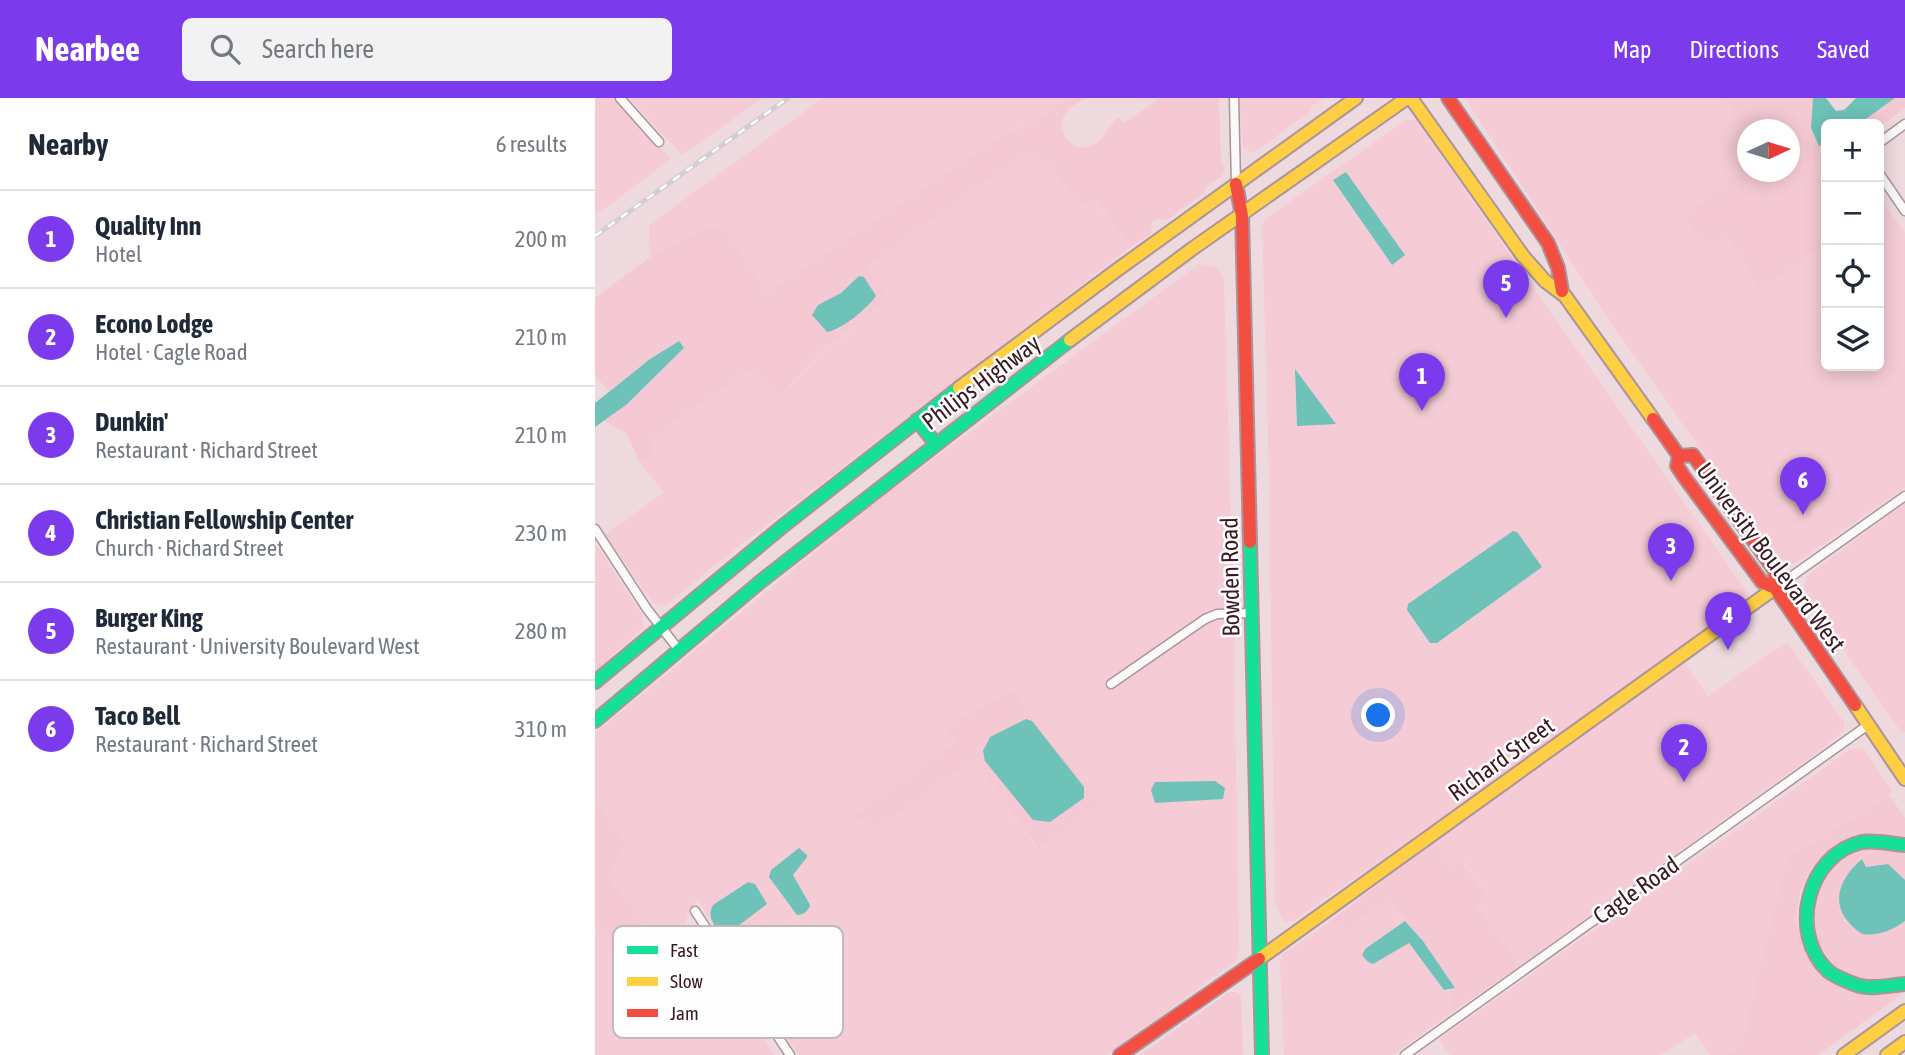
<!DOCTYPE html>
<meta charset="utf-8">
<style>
body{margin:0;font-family:"Asap Condensed",sans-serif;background:#f2f2f3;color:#1f2937}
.controls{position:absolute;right:21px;top:21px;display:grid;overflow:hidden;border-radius:10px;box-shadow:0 4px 18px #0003}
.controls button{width:63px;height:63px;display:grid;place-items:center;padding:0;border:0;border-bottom:2px solid #e0e1e3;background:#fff;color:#1f2937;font:35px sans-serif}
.compass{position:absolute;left:1142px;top:21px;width:63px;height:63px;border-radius:50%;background:#fff;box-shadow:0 4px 18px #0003;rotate:86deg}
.you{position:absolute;left:784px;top:618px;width:24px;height:24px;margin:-18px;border:5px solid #fff;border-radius:50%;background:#1a73e8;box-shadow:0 0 0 10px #1a73e833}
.badge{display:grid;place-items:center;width:46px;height:46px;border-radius:50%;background:#7c3aed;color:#fff;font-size:23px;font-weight:700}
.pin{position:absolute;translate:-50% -58px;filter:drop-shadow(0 2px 4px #0008)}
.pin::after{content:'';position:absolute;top:37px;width:24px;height:21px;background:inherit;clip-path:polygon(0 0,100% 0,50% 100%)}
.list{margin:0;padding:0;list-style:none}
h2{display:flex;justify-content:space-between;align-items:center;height:91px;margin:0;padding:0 28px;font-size:30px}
h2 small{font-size:23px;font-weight:400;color:#747a83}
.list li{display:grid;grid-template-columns:46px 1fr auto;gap:21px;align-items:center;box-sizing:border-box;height:98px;padding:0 28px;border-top:2px solid #e0e1e3}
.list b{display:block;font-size:26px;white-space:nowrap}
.list p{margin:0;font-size:23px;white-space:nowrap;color:#747a83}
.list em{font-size:23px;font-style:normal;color:#747a83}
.icon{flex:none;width:38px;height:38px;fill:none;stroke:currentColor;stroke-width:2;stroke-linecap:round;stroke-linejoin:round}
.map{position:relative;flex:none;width:1310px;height:957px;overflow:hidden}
header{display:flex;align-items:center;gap:42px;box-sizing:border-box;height:98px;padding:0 35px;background:#7c3aed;color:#fff}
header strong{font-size:33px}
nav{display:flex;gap:38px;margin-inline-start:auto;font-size:24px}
.search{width:490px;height:63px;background:#f2f2f3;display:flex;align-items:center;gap:18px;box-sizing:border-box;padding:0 24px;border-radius:10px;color:#747a83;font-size:26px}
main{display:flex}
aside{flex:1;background:#fff}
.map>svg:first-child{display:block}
.built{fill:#f5ccd6;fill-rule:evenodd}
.green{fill:#f4c9d3;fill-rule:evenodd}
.water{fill:#6ec2b8}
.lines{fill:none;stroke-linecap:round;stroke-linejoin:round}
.street-casing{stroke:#ab949a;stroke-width:11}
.fast-casing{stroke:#ab949a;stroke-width:16}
.slow-casing{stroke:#ab949a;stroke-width:16}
.jam-casing{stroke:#ab949a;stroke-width:16}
.street{stroke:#fcf9fa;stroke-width:8}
.fast{stroke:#16e098;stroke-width:12}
.slow{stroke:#ffcf43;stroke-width:12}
.jam{stroke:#f24e42;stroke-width:12}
.rail-casing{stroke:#d4ced0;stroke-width:5}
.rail{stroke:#fefefe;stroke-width:2.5;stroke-dasharray:8;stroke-linecap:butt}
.labels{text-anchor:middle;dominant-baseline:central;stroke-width:5;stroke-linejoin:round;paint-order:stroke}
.street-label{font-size:24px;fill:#3a1923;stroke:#fefefe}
.key{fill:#fefefe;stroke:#c3b9bc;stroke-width:2}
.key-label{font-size:19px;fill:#3a1923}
</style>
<header>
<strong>Nearbee</strong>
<div class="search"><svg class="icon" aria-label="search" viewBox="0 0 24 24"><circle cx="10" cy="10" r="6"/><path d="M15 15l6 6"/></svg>Search here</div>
<nav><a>Map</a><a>Directions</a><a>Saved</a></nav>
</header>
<main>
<aside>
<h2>Nearby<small>6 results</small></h2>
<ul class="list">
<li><span class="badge">1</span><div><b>Quality Inn</b><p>Hotel</p></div><em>200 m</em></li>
<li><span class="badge">2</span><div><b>Econo Lodge</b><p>Hotel · Cagle Road</p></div><em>210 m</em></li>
<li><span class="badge">3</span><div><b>Dunkin'</b><p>Restaurant · Richard Street</p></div><em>210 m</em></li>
<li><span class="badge">4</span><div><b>Christian Fellowship Center</b><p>Church · Richard Street</p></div><em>230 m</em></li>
<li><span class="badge">5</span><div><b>Burger King</b><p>Restaurant · University Boulevard West</p></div><em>280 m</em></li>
<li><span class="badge">6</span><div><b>Taco Bell</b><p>Restaurant · Richard Street</p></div><em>310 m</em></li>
</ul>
</aside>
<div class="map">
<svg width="1310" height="957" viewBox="0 0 1310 957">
<rect width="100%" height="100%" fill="#eedade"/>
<path class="built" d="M 0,0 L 21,0 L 76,61 L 0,118 Z
M 34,0 L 168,0 L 87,57 Z
M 228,0 L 472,0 L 426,31 L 416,32 L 171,196 L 131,131 L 110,131 L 55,159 L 54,127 Z
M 644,0 L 729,0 L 716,9 L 715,14 L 658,55 L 648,50 Z
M 870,0 L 1129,0 L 1152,34 L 1152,71 L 1088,117 L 1131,138 L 1167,191 L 1231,145 L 1231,268 L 1284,268 L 1284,108 L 1289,105 L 1310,135 L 1310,390 L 1201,465 L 1192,466 L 1184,462 L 1014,222 Z
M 811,22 L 821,22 L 1154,497 L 1114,529 L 910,676 L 698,823 L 689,824 L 680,806 L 673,336 L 667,129 L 670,121 Z
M 449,60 L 486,108 L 499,102 L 536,149 L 143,449 L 70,508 L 58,505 L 10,437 L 69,394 L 45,365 L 58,356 L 55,342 L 154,272 L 186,298 L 230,251 L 294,201 L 270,169 L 423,61 Z
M 604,166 L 623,169 L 629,182 L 638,491 L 644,846 L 642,862 L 513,957 L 204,957 L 103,803 L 96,809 L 89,828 L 67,846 L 13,779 L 30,745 L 0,703 L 0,635 L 289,397 ZM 417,592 L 506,706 L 442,750 L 379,661 L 285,728 L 256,721 L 361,643 Z
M 1310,405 L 1310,634 L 1307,635 L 1208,495 L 1212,478 Z
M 0,445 L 47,516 L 48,530 L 0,574 Z
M 1192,544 L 1249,624 L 1249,633 L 1219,657 L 925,868 L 882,806 L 892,797 L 868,763 L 857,769 L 839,744 L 1088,563 L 1113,598 Z
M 1263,650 L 1270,652 L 1298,694 L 1192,760 L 1146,949 L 1132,957 L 1115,957 L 1100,935 L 1066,957 L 855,957 L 844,941 L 1256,651 Z
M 795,804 L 810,823 L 770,851 L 767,857 L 814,845 L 849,892 L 853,893 L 860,912 L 798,957 L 689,957 L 685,866 L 688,856 L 735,823 L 750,834 L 777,812 Z
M 0,826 L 51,895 L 108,849 L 180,957 L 0,957 Z"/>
<path class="green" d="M 472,0 L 490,0 C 483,5 473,10 469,18 C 460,36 480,57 498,47 C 510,41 513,27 523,19 L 529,25 L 565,0 L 624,0 L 626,64 L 630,70 L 625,79 L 610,89 L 609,95 L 574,121 L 563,121 L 556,125 L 557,135 L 536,149 L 500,102 L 486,108 L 449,61 L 423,61 L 271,169 L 294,201 L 229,251 L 185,298 L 154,272 L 55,342 L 58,356 L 45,365 L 31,335 L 9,323 L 31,307 L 89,250 L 83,243 L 55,261 L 14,293 L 0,278 L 0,200 L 55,159 L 110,131 L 131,131 L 171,195 L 416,32 L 427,31 ZM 264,178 L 273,210 L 256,220 L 242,233 L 223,207 L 246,195 Z
M 1129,0 L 1218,0 L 1216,30 L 1224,48 L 1231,45 L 1231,145 L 1166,192 L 1131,138 L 1112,151 L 1088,117 L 1152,71 L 1153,74 L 1195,74 L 1195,32 L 1153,32 L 1152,34 Z
M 1300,0 L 1310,0 L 1310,10 L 1284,29 L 1284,26 L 1264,26 Z
M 417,592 L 506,706 L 443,750 L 379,662 L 285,728 L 255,721 L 361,643 L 350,630 Z
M 1294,697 L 1310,720 L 1310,740 L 1277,736 L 1250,743 L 1220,766 L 1205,794 L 1201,823 L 1213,857 L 1255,892 L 1285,897 L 1303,893 L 1306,897 L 1223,957 L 1132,957 L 1146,949 L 1192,760 Z
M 0,703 L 31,745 L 13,779 L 67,846 L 66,852 L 75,864 L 107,840 L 108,849 L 51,896 L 0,826 Z
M 839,744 L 857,769 L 867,763 L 892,798 L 882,807 L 925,868 L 860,912 L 853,893 L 859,890 L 828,843 L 795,804 L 777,812 L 750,834 L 735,823 Z
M 1272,749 L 1310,754 L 1310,782 L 1293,766 L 1270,769 L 1267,762 L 1250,823 L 1267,836 C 1284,835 1297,833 1310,823 L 1310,881 L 1274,885 L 1239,869 L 1219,839 L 1218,796 L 1240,764 Z
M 634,894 L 641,894 L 646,897 L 648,957 L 545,957 Z"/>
<path class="water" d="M 1218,0 L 1231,0 L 1241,13 L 1249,12 L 1261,0 L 1300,0 L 1264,26 L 1231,26 L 1231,45 L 1224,48 L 1216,30 Z
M 751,74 L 810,157 L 797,167 L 738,82 Z
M 264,178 L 269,179 L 281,198 C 273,210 246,232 232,234 L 217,217 L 223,207 L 246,195 Z
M 84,243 L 89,250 L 31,307 L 0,329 L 0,305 L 55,261 Z
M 700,271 L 741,326 L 702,328 Z
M 918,433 L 922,434 L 947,469 L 842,545 L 835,545 L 812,512 L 813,506 Z
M 431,621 L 437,623 L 489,689 L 489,700 L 455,724 L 438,722 L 390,663 L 388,653 L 395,639 Z
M 620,683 L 630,690 L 628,701 L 560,705 L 556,692 L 560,684 Z
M 204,750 L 212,757 L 212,759 L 198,777 L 215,807 C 214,813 208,817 202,817 L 174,779 L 176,772 Z
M 1267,761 L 1271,769 L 1293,766 L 1310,782 L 1310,823 C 1298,832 1283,838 1267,836 C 1234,814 1239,785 1267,761 Z
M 153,784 L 160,786 L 172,806 L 130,838 L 127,838 C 120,828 111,819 118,807 Z
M 810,823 L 828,843 L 860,890 L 849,892 L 814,845 L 778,866 L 773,864 L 767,857 L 770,851 Z
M 94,827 L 102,831 L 107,840 L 75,864 L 70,861 L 67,846 L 89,828 Z"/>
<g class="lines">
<g class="street-casing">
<path id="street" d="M 25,0 L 64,44
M 639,0 L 641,86
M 1284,45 L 1310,26
M 1284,75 L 1310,113
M 0,431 L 52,511 L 84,552
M 1180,490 L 1310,398
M 516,586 L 610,521 L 622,516 L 656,515
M 100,813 L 195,957
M 810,957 L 1273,627"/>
</g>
<g class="fast-casing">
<path id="fast" d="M 322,322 L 340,345
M 655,444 L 667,957
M 0,584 L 188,428 L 364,290
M 0,623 L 165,484 L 475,242
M 1310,747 C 1297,746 1280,742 1267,744 C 1212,756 1193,835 1233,873 C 1240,879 1254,884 1262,887 C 1275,892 1296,887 1310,886"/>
</g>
<g class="slow-casing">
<path id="slow" d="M 816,0 L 928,158 L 950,183 L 970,198 L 1058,321
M 475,242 L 597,151 L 812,0
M 364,290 L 522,172 L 761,0
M 1260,607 L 1310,681
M 664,861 L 1180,490
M 1249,957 L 1310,913
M 1292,957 L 1310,944"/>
</g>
<g class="jam-casing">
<path id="jam" d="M 853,0 L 953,145 L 963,170 L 967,193
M 641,86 L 647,118 L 655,444
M 1058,321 L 1084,358 L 1082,368 L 1090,380 L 1167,484 L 1180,490 L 1260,607
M 1084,358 L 1098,357 L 1180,473 L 1180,490
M 525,957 L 664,861"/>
</g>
<use href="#street" class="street"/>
<use href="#fast" class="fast"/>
<use href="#slow" class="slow"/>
<use href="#jam" class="jam"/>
<g class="rail-casing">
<path id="rail" d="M 0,138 L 193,0"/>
</g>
<use href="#rail" class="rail"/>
</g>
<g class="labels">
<g class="street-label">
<text transform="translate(386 284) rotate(-37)">Philips Highway</text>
<text transform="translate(1176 459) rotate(53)">University Boulevard West</text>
<text transform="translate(635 479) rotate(-91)">Bowden Road</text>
<text transform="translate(906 661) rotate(-36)">Richard Street</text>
<text transform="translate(1041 792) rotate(-35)">Cagle Road</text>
</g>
</g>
<rect x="18" y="828" width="230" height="112" rx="10" class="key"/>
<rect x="32" y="848" width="31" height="8" fill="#16e098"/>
<rect x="32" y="879" width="31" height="9" fill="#ffcf43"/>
<rect x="32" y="911" width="31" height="8" fill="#f24e42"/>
<g class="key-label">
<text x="75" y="859">Fast</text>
<text x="75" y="890">Slow</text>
<text x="75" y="922">Jam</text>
</g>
</svg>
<div class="controls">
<button>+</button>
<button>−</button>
<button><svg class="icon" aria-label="locate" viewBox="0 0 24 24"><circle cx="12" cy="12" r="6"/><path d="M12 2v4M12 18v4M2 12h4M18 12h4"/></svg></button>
<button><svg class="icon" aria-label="layers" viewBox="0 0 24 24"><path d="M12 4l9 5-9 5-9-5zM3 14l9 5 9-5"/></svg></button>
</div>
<svg class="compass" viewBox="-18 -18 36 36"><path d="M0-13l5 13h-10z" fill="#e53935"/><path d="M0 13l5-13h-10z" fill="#747a83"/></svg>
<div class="you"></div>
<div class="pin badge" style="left:827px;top:313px">1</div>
<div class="pin badge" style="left:1089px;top:684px">2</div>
<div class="pin badge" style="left:1076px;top:483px">3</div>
<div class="pin badge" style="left:1133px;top:552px">4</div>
<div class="pin badge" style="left:911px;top:220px">5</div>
<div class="pin badge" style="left:1208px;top:417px">6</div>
</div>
</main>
